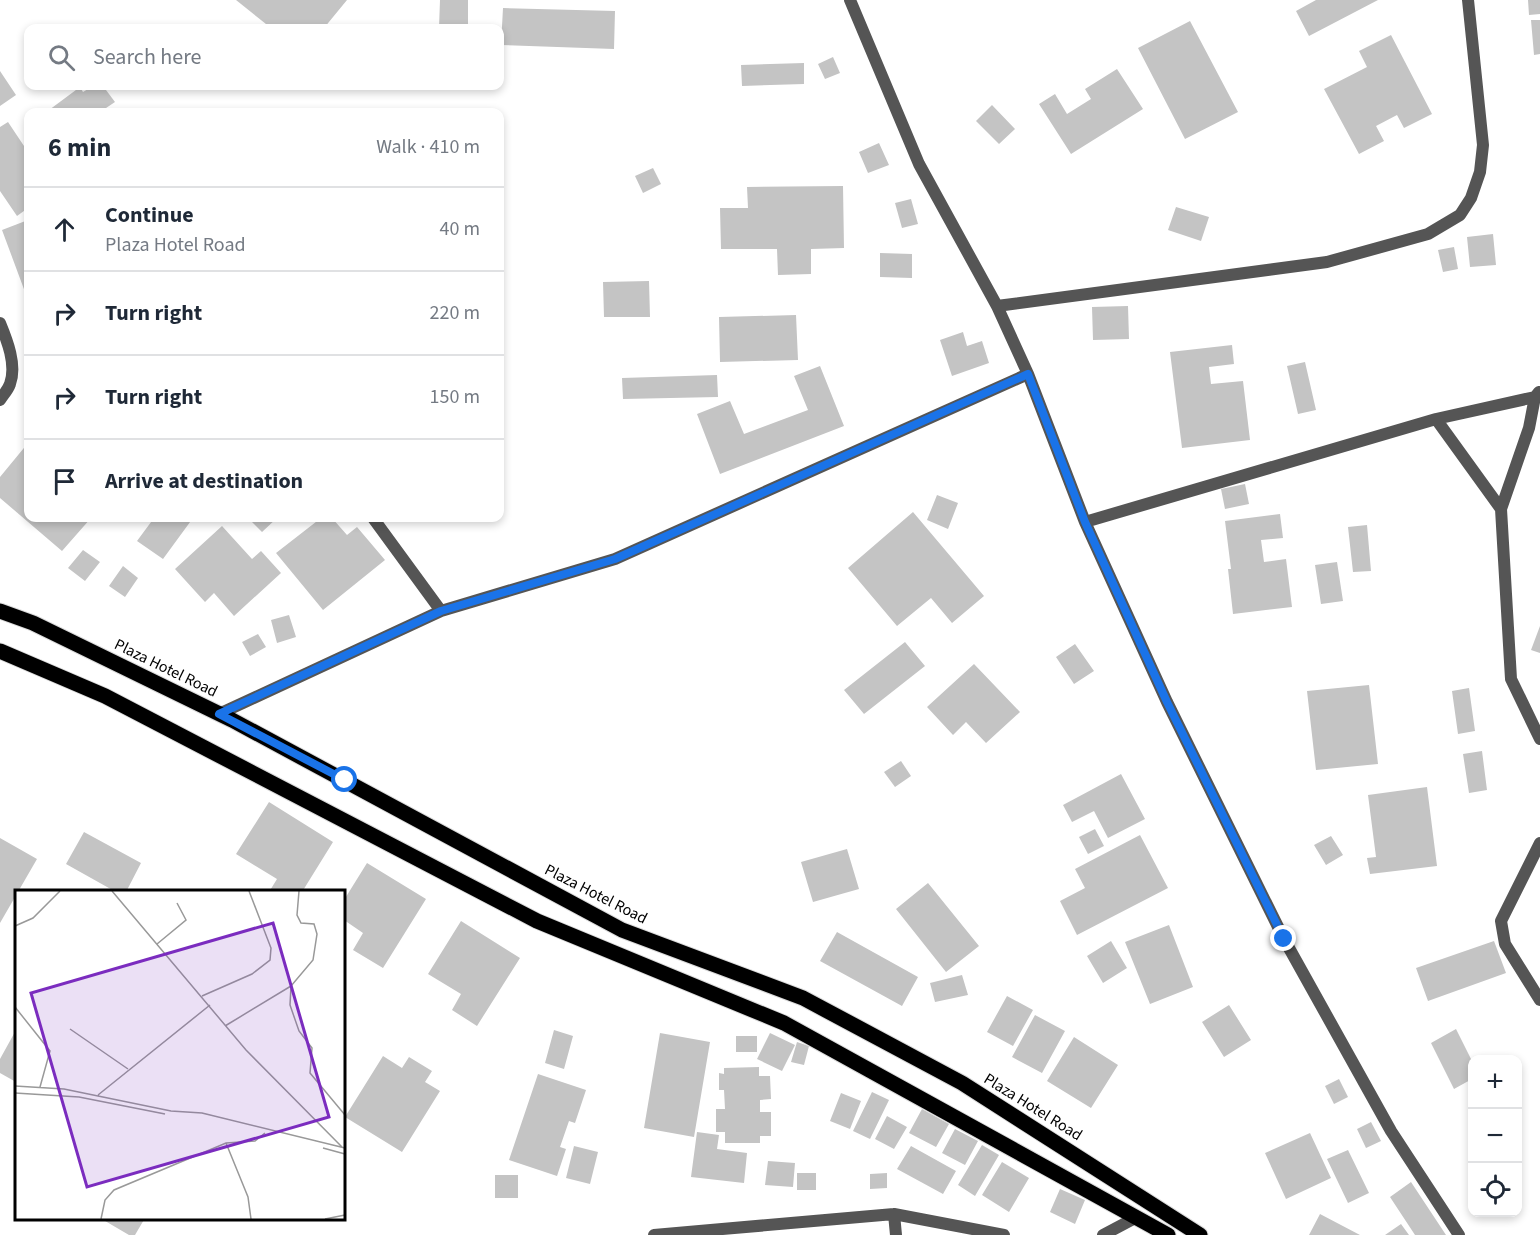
<!DOCTYPE html>
<meta charset="utf-8">
<style>
body{margin:0;font-family:"Source Sans 3",sans-serif;background:#f6f6f7;color:#1f2937}
.controls{position:absolute;right:18px;bottom:18px;display:grid;overflow:hidden;border-radius:12px;box-shadow:0 3px 9px #0003}
.controls button{width:54px;height:54px;display:grid;place-items:center;padding:0;border:0;border-bottom:2px solid #e0e1e3;background:#fff;color:#1f2937;font:30px sans-serif}
.stop{position:absolute;width:18px;height:18px;margin:-14px;border:4px solid #1a73e8;border-radius:50%;background:#fff}
.stop.end{background:#1a73e8;border-color:#fff;box-shadow:0 2px 6px #0008}
.list{margin:0;padding:0;list-style:none}
h2{display:flex;justify-content:space-between;align-items:center;height:78px;margin:0;padding:0 24px;font-size:26px}
h2 small{font-size:20px;font-weight:400;color:#747a83}
.list li{display:grid;grid-template-columns:39px 1fr auto;gap:18px;align-items:center;box-sizing:border-box;height:84px;padding:0 24px;border-top:2px solid #e0e1e3}
.list b{display:block;font-size:22px;white-space:nowrap}
.list p{margin:0;font-size:20px;white-space:nowrap;color:#747a83}
.list em{font-size:20px;font-style:normal;color:#747a83}
.icon{flex:none;width:33px;height:33px;fill:none;stroke:currentColor;stroke-width:2;stroke-linecap:round;stroke-linejoin:round}
.map{position:relative;flex:none;width:1540px;height:1235px;overflow:hidden}
.search{position:absolute;background:#fff;box-shadow:0 3px 9px #0003;left:24px;top:24px;width:480px;height:66px;display:flex;align-items:center;gap:15px;box-sizing:border-box;padding:0 21px;border-radius:12px;color:#747a83;font-size:22px}
.panel{position:absolute;background:#fff;box-shadow:0 3px 9px #0003;left:24px;top:108px;width:480px;height:414px;border-radius:12px}
.map>svg:first-child{display:block}
.building{fill:#c4c4c4}
.lines{fill:none;stroke-linecap:round;stroke-linejoin:round}
.primary-casing{stroke:#dbdbdb;stroke-width:17}
.minor{stroke:#555;stroke-width:12}
.primary{stroke:#000;stroke-width:15}
.route{stroke:#1a73e8;stroke-width:8}
.labels{text-anchor:middle;dominant-baseline:central;stroke-width:6;stroke-linejoin:round;paint-order:stroke}
.street-label{font-size:16px;fill:#000;stroke:#fff}
.inset-road{fill:none;stroke:#999;stroke-width:1.5}
.view{fill:#7b2cbf;fill-opacity:0.15;stroke:#7b2cbf;stroke-width:3}
.inset-edge{fill:none;stroke:#000;stroke-width:3}
</style>
<div class="map">
<svg width="1540" height="1235" viewBox="0 0 1540 1235">
<rect width="100%" height="100%" fill="#fff"/>
<path class="building" d="M 236,0 L 347,0 L 324,28 L 271,28 Z
M 440,0 L 468,0 L 468,28 L 439,28 Z
M 1316,0 L 1378,0 L 1309,36 L 1296,11 Z
M 1528,0 L 1540,0 L 1540,14 L 1529,15 Z
M 503,8 L 615,11 L 614,49 L 501,45 Z
M 1531,20 L 1540,20 L 1540,54 L 1534,55 Z
M 1190,21 L 1238,112 L 1185,139 L 1138,48 Z
M 1391,35 L 1432,114 L 1404,128 L 1397,115 L 1376,126 L 1384,141 L 1359,154 L 1324,89 L 1367,67 L 1359,51 Z
M 833,57 L 840,73 L 825,79 L 818,64 Z
M 804,63 L 804,84 L 742,86 L 741,65 Z
M 1117,69 L 1143,109 L 1071,154 L 1039,104 L 1055,94 L 1067,114 L 1091,99 L 1085,89 Z
M 0,71 L 16,95 L 0,106 Z
M 93,86 L 103,86 L 115,102 L 100,112 L 50,112 L 49,110 L 80,87 L 83,92 Z
M 992,105 L 1015,129 L 999,144 L 976,121 Z
M 8,122 L 28,152 L 28,208 L 17,216 L 0,191 L 0,127 Z
M 879,143 L 889,165 L 868,173 L 859,152 Z
M 653,168 L 661,184 L 643,193 L 635,176 Z
M 843,186 L 844,248 L 811,249 L 811,274 L 778,275 L 777,249 L 721,249 L 720,208 L 748,208 L 747,187 Z
M 911,199 L 918,224 L 902,228 L 895,203 Z
M 1176,207 L 1209,217 L 1201,241 L 1168,230 Z
M 28,220 L 28,300 L 2,230 Z
M 1493,234 L 1496,265 L 1470,267 L 1467,237 Z
M 1454,247 L 1458,269 L 1443,272 L 1438,250 Z
M 880,253 L 912,254 L 912,278 L 880,277 Z
M 649,281 L 650,317 L 604,317 L 603,282 Z
M 1128,306 L 1129,339 L 1093,340 L 1092,307 Z
M 796,315 L 798,360 L 720,362 L 719,317 Z
M 963,332 L 967,346 L 982,341 L 989,363 L 952,376 L 940,340 Z
M 1232,345 L 1234,364 L 1209,367 L 1211,384 L 1243,381 L 1250,440 L 1182,448 L 1170,352 Z
M 1305,362 L 1316,410 L 1298,414 L 1287,366 Z
M 820,366 L 844,426 L 720,474 L 697,414 L 730,401 L 744,434 L 808,410 L 794,376 Z
M 717,375 L 718,397 L 623,399 L 622,378 Z
M 28,443 L 28,518 L 91,518 L 62,551 L 0,498 L 0,477 Z
M 1245,484 L 1249,504 L 1225,509 L 1221,489 Z
M 937,495 L 958,503 L 948,529 L 927,520 Z
M 913,512 L 984,596 L 952,623 L 931,598 L 897,626 L 848,568 Z
M 1280,514 L 1283,538 L 1261,540 L 1264,562 L 1286,559 L 1292,607 L 1233,614 L 1228,569 L 1231,569 L 1225,521 Z
M 154,518 L 193,518 L 163,559 L 137,541 Z
M 248,518 L 277,518 L 262,532 Z
M 321,518 L 332,518 L 347,535 L 357,527 L 385,560 L 323,610 L 276,553 Z
M 1367,525 L 1371,571 L 1353,572 L 1348,527 Z
M 222,526 L 252,559 L 261,551 L 281,573 L 234,616 L 214,593 L 205,602 L 175,569 Z
M 83,550 L 100,562 L 85,581 L 68,568 Z
M 1337,562 L 1343,601 L 1321,604 L 1315,565 Z
M 123,566 L 138,578 L 125,597 L 109,586 Z
M 289,615 L 296,637 L 277,643 L 271,620 Z
M 1540,626 L 1540,653 L 1531,650 Z
M 258,634 L 266,647 L 250,656 L 242,642 Z
M 905,642 L 925,666 L 864,714 L 844,690 Z
M 1075,644 L 1094,671 L 1074,684 L 1056,657 Z
M 974,664 L 1020,712 L 986,743 L 966,722 L 953,735 L 927,707 Z
M 1369,685 L 1378,764 L 1316,770 L 1307,691 Z
M 1469,688 L 1475,731 L 1458,734 L 1452,691 Z
M 1482,751 L 1487,790 L 1469,793 L 1463,754 Z
M 901,761 L 911,776 L 895,787 L 884,772 Z
M 1121,774 L 1145,819 L 1108,838 L 1094,811 L 1072,822 L 1063,805 Z
M 1427,787 L 1437,866 L 1370,874 L 1367,858 L 1376,857 L 1368,795 Z
M 269,802 L 333,842 L 302,892 L 269,892 L 277,879 L 236,854 Z
M 1095,829 L 1104,846 L 1088,854 L 1079,837 Z
M 84,832 L 141,863 L 126,892 L 116,892 L 66,864 Z
M 1140,835 L 1168,888 L 1077,935 L 1060,901 L 1085,888 L 1075,869 Z
M 1331,836 L 1343,855 L 1326,865 L 1314,845 Z
M 0,838 L 37,859 L 0,923 Z
M 847,849 L 859,889 L 813,902 L 801,862 Z
M 367,863 L 426,899 L 383,968 L 353,950 L 363,933 L 344,920 L 344,900 Z
M 928,883 L 979,946 L 946,972 L 896,909 Z
M 461,921 L 520,958 L 477,1026 L 452,1010 L 461,994 L 428,974 Z
M 1169,925 L 1193,987 L 1150,1004 L 1125,942 Z
M 837,932 L 918,977 L 902,1006 L 820,961 Z
M 1111,941 L 1127,968 L 1103,983 L 1087,956 Z
M 1494,941 L 1506,973 L 1428,1001 L 1416,968 Z
M 962,975 L 968,995 L 935,1002 L 930,983 Z
M 1007,996 L 1033,1010 L 1013,1046 L 987,1032 Z
M 1229,1005 L 1251,1040 L 1224,1057 L 1202,1022 Z
M 1035,1015 L 1065,1031 L 1042,1073 L 1012,1057 Z
M 1456,1029 L 1472,1061 L 1472,1079 L 1454,1089 L 1431,1043 Z
M 16,1030 L 16,1082 L 0,1073 L 0,1059 Z
M 554,1030 L 573,1036 L 564,1069 L 545,1063 Z
M 660,1033 L 710,1042 L 694,1137 L 644,1128 Z
M 770,1033 L 795,1045 L 782,1071 L 757,1059 Z
M 736,1036 L 757,1036 L 757,1052 L 736,1052 Z
M 1074,1037 L 1118,1065 L 1091,1108 L 1047,1081 Z
M 797,1042 L 809,1046 L 804,1065 L 791,1062 Z
M 383,1056 L 402,1068 L 409,1057 L 432,1071 L 425,1082 L 440,1091 L 402,1152 L 345,1117 Z
M 759,1067 L 759,1076 L 770,1076 L 771,1099 L 760,1100 L 760,1112 L 771,1112 L 771,1136 L 760,1136 L 760,1143 L 725,1143 L 725,1132 L 716,1132 L 716,1109 L 725,1109 L 724,1090 L 719,1090 L 719,1073 L 724,1074 L 724,1068 Z
M 538,1074 L 586,1090 L 575,1123 L 569,1121 L 560,1147 L 566,1149 L 557,1176 L 509,1160 Z
M 1339,1079 L 1348,1097 L 1334,1104 L 1325,1086 Z
M 872,1092 L 889,1100 L 870,1139 L 853,1131 Z
M 841,1093 L 861,1101 L 850,1129 L 830,1121 Z
M 922,1109 L 949,1124 L 936,1147 L 909,1133 Z
M 887,1116 L 907,1127 L 894,1149 L 875,1139 Z
M 1371,1122 L 1381,1141 L 1366,1148 L 1357,1129 Z
M 955,1129 L 978,1141 L 965,1165 L 942,1153 Z
M 697,1132 L 719,1135 L 717,1149 L 747,1153 L 744,1183 L 691,1177 Z
M 1310,1133 L 1331,1178 L 1286,1199 L 1265,1153 Z
M 982,1145 L 999,1155 L 975,1196 L 958,1185 Z
M 574,1146 L 598,1152 L 590,1184 L 566,1178 Z
M 911,1146 L 956,1171 L 943,1194 L 897,1169 Z
M 1348,1150 L 1369,1193 L 1348,1203 L 1327,1159 Z
M 768,1161 L 795,1163 L 793,1187 L 765,1185 Z
M 1002,1162 L 1029,1178 L 1009,1212 L 982,1195 Z
M 797,1173 L 816,1173 L 816,1190 L 797,1190 Z
M 887,1173 L 887,1188 L 870,1189 L 870,1174 Z
M 495,1175 L 518,1175 L 518,1198 L 495,1198 Z
M 1411,1182 L 1446,1235 L 1415,1235 L 1390,1197 Z
M 1060,1189 L 1085,1200 L 1075,1224 L 1050,1212 Z
M 1320,1214 L 1360,1235 L 1309,1235 Z
M 100,1218 L 145,1218 L 135,1235 L 129,1235 Z
M 1401,1224 L 1409,1235 L 1385,1235 Z"/>
<g class="lines">
<g class="primary-casing">
<path id="primary" d="M 0,611 L 33,623 L 232,720 L 622,930 L 803,998 L 962,1083 L 1200,1235
M 0,651 L 105,696 L 537,921 L 784,1023 L 1168,1235"/>
</g>
<path class="minor" d="M 850,0 L 919,164 L 997,306 L 1028,374 L 1085,522 L 1167,702 L 1284,939 L 1391,1131 L 1459,1235
M 997,306 L 1327,262 L 1428,234 L 1460,215 L 1471,198 L 1480,172 L 1483,145 L 1468,0
M 0,323 C 7,340 17,365 10,384 C 8,390 3,395 0,400
M 1539,392 L 1535,397 L 1529,428 L 1501,509 L 1511,679 L 1540,739
M 1436,419 L 1501,509
M 373,518 L 441,611
M 1085,522 L 1436,419 L 1535,397
M 219,714 L 441,611 L 615,559 L 1028,374
M 1540,843 L 1501,921 L 1505,944 L 1540,1000
M 894,1214 L 896,1235
M 654,1235 L 894,1214 L 1004,1235
M 1103,1235 L 1137,1217"/>
<use href="#primary" class="primary"/>
</g>
<g class="lines">
<path class="route" d="M 345,780 L 219,714 L 441,611 L 615,559 L 1028,374 L 1085,522 L 1167,702 L 1284,939"/>
</g>
<g class="labels">
<g class="street-label">
<text transform="translate(166 668) rotate(26)">Plaza Hotel Road</text>
<text transform="translate(596 894) rotate(27)">Plaza Hotel Road</text>
<text transform="translate(1033 1107) rotate(32)">Plaza Hotel Road</text>
</g>
</g>
<g transform="translate(15 890)">
<rect width="330" height="330" fill="#fff"/>
<path class="inset-road" d="M 97,1 L 231,160 L 327,257M 284,1 L 282,25 L 286,33 L 299,34 L 302,44 L 298,70 L 276,96 L 275,115 L 284,141 L 297,158 L 295,183 L 330,225M 0,36 L 18,28 L 45,1M 142,54 L 171,30 L 162,13M 187,106 L 237,84 L 255,70 L 256,58 L 234,1M 0,117 L 35,161 L 25,197M 210,136 L 276,96M 55,139 L 113,179M 0,196 L 49,199 L 156,221 L 187,223 L 330,258M 0,203 L 64,207 L 150,224M 83,205 L 195,115M 211,253 L 233,307 L 236,329M 308,258 L 330,264M 86,329 L 90,310 L 99,300 L 211,253 L 240,251 L 250,243M 310,329 L 330,325"/>
<path class="view" d="M 258,33 L 314,227 L 72,297 L 16,103 Z"/>
<rect width="330" height="330" class="inset-edge"/>
</g>
</svg>
<div class="controls">
<button>+</button>
<button>−</button>
<button><svg class="icon" aria-label="locate" viewBox="0 0 24 24"><circle cx="12" cy="12" r="6"/><path d="M12 2v4M12 18v4M2 12h4M18 12h4"/></svg></button>
</div>
<div class="stop" style="left:345px;top:780px"></div>
<div class="stop end" style="left:1284px;top:939px"></div>
<div class="search"><svg class="icon" aria-label="search" viewBox="0 0 24 24"><circle cx="10" cy="10" r="6"/><path d="M15 15l6 6"/></svg>Search here</div>
<section class="panel">
<h2>6 min<small>Walk · 410 m</small></h2>
<ul class="list">
<li><svg class="icon" aria-label="ahead" viewBox="0 0 24 24"><path d="M12 20V5M6 11l6-6 6 6"/></svg><div><b>Continue</b><p>Plaza Hotel Road</p></div><em>40 m</em></li>
<li><svg class="icon" aria-label="right" viewBox="0 0 24 24"><path d="M7 20v-9h11M14 6l5 5-5 5"/></svg><div><b>Turn right</b></div><em>220 m</em></li>
<li><svg class="icon" aria-label="right" viewBox="0 0 24 24"><path d="M7 20v-9h11M14 6l5 5-5 5"/></svg><div><b>Turn right</b></div><em>150 m</em></li>
<li><svg class="icon" aria-label="arrive" viewBox="0 0 24 24"><path d="M6 21V4h12l-3 4 3 4H6"/></svg><div><b>Arrive at destination</b></div></li>
</ul>
</section>
</div>
